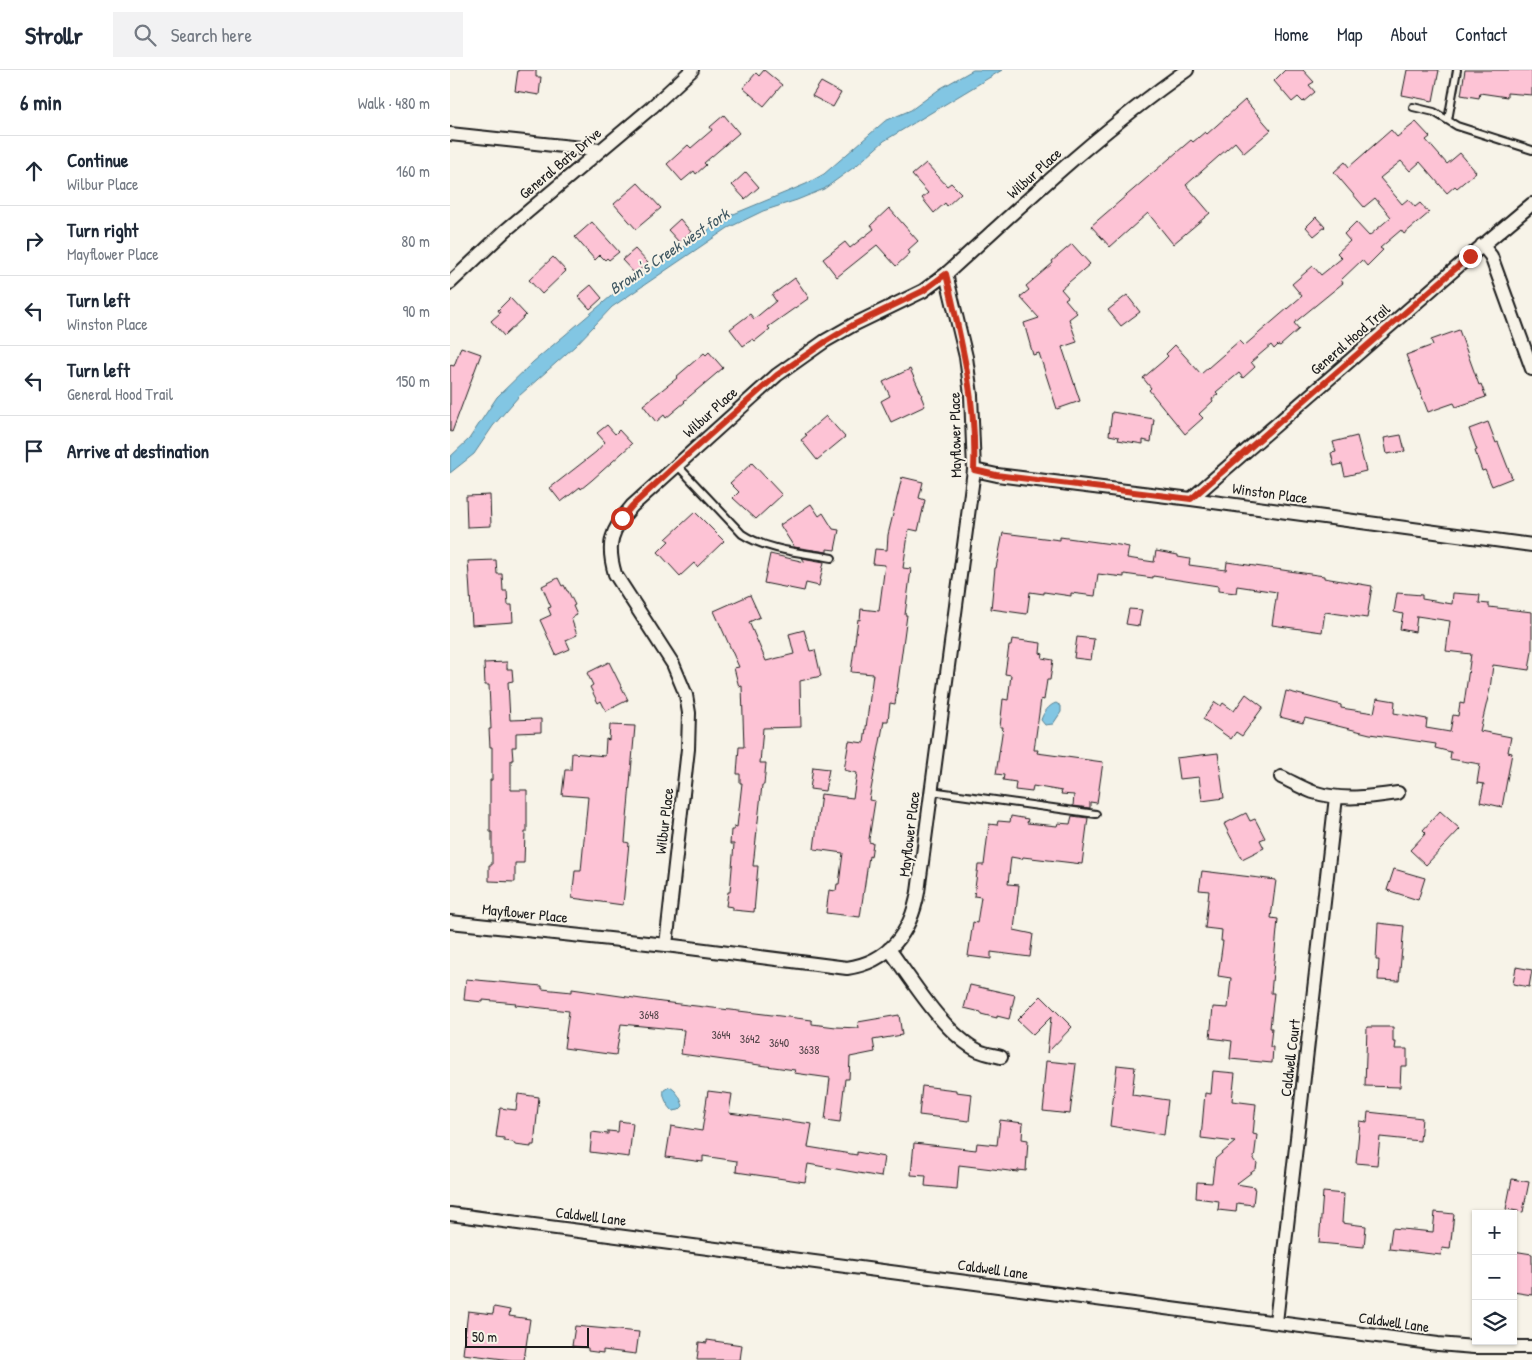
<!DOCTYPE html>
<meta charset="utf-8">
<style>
body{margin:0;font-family:"Patrick Hand",sans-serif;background:#f2f2f3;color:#1f2937}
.controls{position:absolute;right:15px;bottom:15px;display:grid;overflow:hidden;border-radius:0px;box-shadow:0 1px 4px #0004}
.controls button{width:45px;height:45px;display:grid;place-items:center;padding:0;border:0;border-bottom:1px solid #e0e1e3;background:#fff;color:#1f2937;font:25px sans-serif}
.scale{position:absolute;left:15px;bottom:12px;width:124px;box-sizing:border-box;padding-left:5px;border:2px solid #1c1c1c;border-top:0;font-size:14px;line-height:18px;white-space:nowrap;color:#1c1c1c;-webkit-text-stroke:4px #f7f3e8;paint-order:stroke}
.stop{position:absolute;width:15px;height:15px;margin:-11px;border:4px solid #c8321e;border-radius:50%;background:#fff}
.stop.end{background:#c8321e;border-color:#fff;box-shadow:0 1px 5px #0008}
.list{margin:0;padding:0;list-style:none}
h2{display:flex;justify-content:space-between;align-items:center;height:65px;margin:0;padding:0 20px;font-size:21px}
h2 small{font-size:16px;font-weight:400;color:#747a83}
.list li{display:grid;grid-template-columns:32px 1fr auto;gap:15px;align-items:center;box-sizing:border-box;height:70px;padding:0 20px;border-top:1px solid #e0e1e3}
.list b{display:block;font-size:19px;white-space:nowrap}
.list p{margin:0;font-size:16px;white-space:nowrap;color:#747a83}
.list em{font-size:16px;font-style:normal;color:#747a83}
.icon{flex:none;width:28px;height:28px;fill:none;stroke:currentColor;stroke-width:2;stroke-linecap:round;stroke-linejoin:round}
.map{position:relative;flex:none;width:1082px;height:1290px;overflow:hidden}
header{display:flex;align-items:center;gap:30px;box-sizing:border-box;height:70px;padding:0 25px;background:#fff;border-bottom:1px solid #e0e1e3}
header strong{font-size:24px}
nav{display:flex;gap:28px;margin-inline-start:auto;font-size:18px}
.search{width:350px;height:45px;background:#f2f2f3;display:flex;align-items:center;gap:12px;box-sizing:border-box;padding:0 18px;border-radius:0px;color:#747a83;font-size:19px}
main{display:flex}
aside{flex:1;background:#fff}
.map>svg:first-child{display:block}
.water{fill:#82c6e3;stroke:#598293}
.building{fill:#fdc3d5;stroke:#1c1c1c}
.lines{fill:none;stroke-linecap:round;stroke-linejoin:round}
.lane-casing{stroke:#1c1c1c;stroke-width:10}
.street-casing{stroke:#1c1c1c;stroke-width:16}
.lane{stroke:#f7f3e8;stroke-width:6}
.street{stroke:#f7f3e8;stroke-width:12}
.route{stroke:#c8321e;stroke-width:6}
.labels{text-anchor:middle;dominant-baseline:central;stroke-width:4;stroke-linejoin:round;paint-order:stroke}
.number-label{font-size:12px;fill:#54464a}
.street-label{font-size:15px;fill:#1c1c1c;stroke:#f7f3e8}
.water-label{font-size:16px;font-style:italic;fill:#405862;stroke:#f7f3e8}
</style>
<header>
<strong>Strollr</strong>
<div class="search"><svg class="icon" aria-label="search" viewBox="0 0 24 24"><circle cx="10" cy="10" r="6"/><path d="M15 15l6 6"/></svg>Search here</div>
<nav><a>Home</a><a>Map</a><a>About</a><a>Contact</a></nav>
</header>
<main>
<aside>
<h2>6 min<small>Walk · 480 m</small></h2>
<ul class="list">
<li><svg class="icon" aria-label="ahead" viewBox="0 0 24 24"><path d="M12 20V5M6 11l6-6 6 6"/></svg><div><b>Continue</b><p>Wilbur Place</p></div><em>160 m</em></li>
<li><svg class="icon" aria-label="right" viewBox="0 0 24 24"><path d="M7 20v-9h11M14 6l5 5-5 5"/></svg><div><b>Turn right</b><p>Mayflower Place</p></div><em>80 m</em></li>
<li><svg class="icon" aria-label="left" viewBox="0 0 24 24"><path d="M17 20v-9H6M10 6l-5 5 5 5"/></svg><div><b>Turn left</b><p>Winston Place</p></div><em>90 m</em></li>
<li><svg class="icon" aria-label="left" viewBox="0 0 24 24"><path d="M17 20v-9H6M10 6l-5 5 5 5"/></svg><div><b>Turn left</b><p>General Hood Trail</p></div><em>150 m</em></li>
<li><svg class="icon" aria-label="arrive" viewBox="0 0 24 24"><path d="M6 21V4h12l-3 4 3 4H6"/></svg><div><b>Arrive at destination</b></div></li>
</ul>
</aside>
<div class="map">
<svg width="1082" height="1290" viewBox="0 0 1082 1290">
<rect width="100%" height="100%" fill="#f7f3e8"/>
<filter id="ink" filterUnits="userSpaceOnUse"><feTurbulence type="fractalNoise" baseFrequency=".02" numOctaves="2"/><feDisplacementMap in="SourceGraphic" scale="10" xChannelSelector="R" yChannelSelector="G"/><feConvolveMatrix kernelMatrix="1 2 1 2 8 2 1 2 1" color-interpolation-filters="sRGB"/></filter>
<g filter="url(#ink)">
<path class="water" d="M 523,0 L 552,0 L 434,71 L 407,95 L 374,119 L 347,130 L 313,141 L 278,158 L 162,237 L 125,276 L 69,326 L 43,356 L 24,384 L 0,403 L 0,387 L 19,369 L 47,327 L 83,292 L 173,216 L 249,167 L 274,148 L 356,114 L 374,104 L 435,51 L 461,40 L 491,18 Z
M 606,633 L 611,636 L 611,642 L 603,654 L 595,655 L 591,650 C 593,643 599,635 606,633 Z
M 219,1017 C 226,1019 231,1029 233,1036 L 229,1040 L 223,1041 C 218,1036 212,1027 214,1020 Z"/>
<path class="building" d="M 68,0 L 86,0 L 86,7 L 91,7 L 89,25 L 65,21 Z
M 314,0 L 332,15 L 314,36 L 293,18 L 306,3 L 309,6 Z
M 835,0 L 853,0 L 864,12 L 859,15 L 865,22 L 853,32 L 848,27 L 842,32 L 824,11 Z
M 957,0 L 989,0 L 983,31 L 952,25 Z
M 1015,0 L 1082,0 L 1082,25 L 1057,23 L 1057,27 L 1030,23 L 1029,28 L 1011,25 Z
M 371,12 L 391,23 L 383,37 L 362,26 Z
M 795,30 L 821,60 L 794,83 L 785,72 L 736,115 L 760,143 L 723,174 L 698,143 L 660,177 L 641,156 L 741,70 L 743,72 L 755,62 L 757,64 Z
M 274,45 L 289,63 L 254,93 L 256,95 L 246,104 L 244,101 L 232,111 L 217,94 L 238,75 L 241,78 L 262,60 L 260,57 Z
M 966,52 L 980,67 L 976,70 L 997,94 L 1010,83 L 1026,102 L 1007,118 L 1005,116 L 997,123 L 970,92 L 960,101 L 951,91 L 930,108 L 952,134 L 958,129 L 965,137 L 970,133 L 979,143 L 954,164 L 951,160 L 930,178 L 933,180 L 917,196 L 912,190 L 891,210 L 893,213 L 844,253 L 849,259 L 830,276 L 828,275 L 824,279 L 821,275 L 801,292 L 805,297 L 793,308 L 789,303 L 766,322 L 768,324 L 762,329 L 763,331 L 749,344 L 753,348 L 735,364 L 699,320 L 701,318 L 693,308 L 713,291 L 718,286 L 716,284 L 725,275 L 751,304 L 789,271 L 794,276 L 852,226 L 842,214 L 863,196 L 871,205 L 892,188 L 887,183 L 900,171 L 894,164 L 906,152 L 919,166 L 941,147 L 925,128 L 914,137 L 884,102 L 895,92 L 899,97 L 941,60 L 947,67 Z
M 476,93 L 497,116 L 501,113 L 511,123 L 497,136 L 495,133 L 484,143 L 472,128 L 478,123 L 462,105 Z
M 296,102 L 309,117 L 295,129 L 282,115 Z
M 188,113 L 211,138 L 186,159 L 164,134 Z
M 439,138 L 468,171 L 458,180 L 460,183 L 446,196 L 427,175 L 387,207 L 373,189 L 395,172 L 400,178 L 424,159 L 421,155 Z
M 866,147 L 875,157 L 864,166 L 856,157 Z
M 230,149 L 241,162 L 229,172 L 218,160 Z
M 142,152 L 169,182 L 159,190 L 157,188 L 155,190 L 150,185 L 145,190 L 125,167 Z
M 622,174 L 640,194 L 611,219 L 618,227 L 615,229 L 627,243 L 619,249 L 627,272 L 612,277 L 630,331 L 607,339 L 589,283 L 583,285 L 574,253 L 589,248 L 570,227 L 579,220 L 576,216 L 603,193 L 602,191 Z
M 185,179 L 198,193 L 185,204 L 172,190 Z
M 103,187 L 116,201 L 92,224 L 79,210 Z
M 345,208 L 359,228 L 318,257 L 320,259 L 305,271 L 303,269 L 293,276 L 280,259 L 300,244 L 304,249 L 326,231 L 322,225 Z
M 141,215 L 152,228 L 140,239 L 128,226 Z
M 677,225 L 690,242 L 671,256 L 658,240 Z
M 60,228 L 76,245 L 54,266 L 41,251 L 50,243 L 48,240 Z
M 1009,260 L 1029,315 L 1031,314 L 1036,327 L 1006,337 L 1004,333 L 978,342 L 956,285 L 983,275 L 981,270 Z
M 11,277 L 31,284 L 2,362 L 0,361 L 0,295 L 4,296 Z
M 259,282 L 273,298 L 234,331 L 235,332 L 216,348 L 214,345 L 206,352 L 193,335 L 227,308 L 226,307 L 254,283 L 256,285 Z
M 460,299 L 472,325 L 471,326 L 475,336 L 441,352 L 431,331 L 440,326 L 433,312 Z
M 662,342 L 704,349 L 701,372 L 693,370 L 693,374 L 668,370 L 669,367 L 659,365 Z
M 376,346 L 395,367 L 367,390 L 351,370 L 357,365 L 355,364 Z
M 1038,352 L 1046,373 L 1048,372 L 1062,408 L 1042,416 L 1035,400 L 1032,401 L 1025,381 L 1027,380 L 1019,359 Z
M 157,355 L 165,364 L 169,360 L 182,374 L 142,410 L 131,419 L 130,417 L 111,432 L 100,418 L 146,382 L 155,372 L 147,363 Z
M 951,365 L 955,381 L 937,384 L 934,368 Z
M 907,366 L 916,401 L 895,406 L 892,394 L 884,396 L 881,383 L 886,382 L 883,372 Z
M 302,393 L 332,425 L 306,449 L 283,428 L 289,422 L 280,413 Z
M 452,407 L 473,412 L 469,428 L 475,430 L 468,461 L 459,459 L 453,498 L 461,499 L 455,545 L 457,545 L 445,634 L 440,633 L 438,651 L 434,651 L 419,730 L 425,731 L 419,769 L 419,772 L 423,773 L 421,787 L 419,786 L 410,847 L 376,843 L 379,820 L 386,821 L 387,814 L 389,814 L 393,783 L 364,779 L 371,724 L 403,728 L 407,703 L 394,700 L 399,671 L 414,673 L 423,604 L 401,602 L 408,549 L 410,550 L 411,539 L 429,541 L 435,495 L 423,494 L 425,479 L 437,480 L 438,465 Z
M 40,425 L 41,456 L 17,457 L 16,426 Z
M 361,434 L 369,446 L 373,443 L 383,459 L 389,460 L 385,480 L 377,479 L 377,482 L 344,477 L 330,455 Z
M 245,442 L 274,471 L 247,497 L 244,493 L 230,506 L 208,482 L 219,471 L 216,469 Z
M 553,463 L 610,470 L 610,467 L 669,475 L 679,477 L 677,488 L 704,492 L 706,481 L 728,485 L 728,487 L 740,489 L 739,495 L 776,500 L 777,492 L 874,506 L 874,508 L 922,516 L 917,548 L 875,542 L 872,562 L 822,555 L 827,522 L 787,516 L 786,523 L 768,521 L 768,516 L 703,506 L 703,508 L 674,504 L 674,507 L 648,504 L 645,526 L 621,523 L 621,526 L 594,522 L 594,524 L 580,522 L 577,544 L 541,539 L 545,498 L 546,498 Z
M 320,484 L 355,492 L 352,488 L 374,492 L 369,516 L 356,513 L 354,521 L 314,513 Z
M 46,490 L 47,504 L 52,504 L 53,521 L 57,521 L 58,535 L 62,535 L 63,552 L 22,555 L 18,491 Z
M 108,508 L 112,516 L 114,515 L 117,521 L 118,521 L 125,535 L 123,536 L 127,545 L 121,548 L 127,565 L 116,570 L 120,579 L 106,585 L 90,550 L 101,545 L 98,538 L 101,537 L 92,516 Z
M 947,523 L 972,525 L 972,529 L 1002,534 L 1003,523 L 1030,525 L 1029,533 L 1039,534 L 1039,537 L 1082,542 L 1082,581 L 1079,600 L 1043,595 L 1040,619 L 1030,661 L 1061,667 L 1058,682 L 1062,683 L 1052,737 L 1030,732 L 1034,714 L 1027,713 L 1030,694 L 1000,689 L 1001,682 L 985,678 L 986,674 L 920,664 L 855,648 L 853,653 L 830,647 L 836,621 L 891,635 L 891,638 L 924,643 L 927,628 L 945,631 L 944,643 L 977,649 L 976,658 L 1000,662 L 1003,645 L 1008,646 L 1010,633 L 1014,634 L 1021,584 L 996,581 L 1000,551 L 967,546 L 965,562 L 950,559 L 953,544 L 944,542 Z
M 300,525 L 310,547 L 299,552 L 316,591 L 344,584 L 339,564 L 354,560 L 360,581 L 365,580 L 371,606 L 350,611 L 351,657 L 313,658 L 310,693 L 316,693 L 314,715 L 312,715 L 303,796 L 308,796 L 304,842 L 283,840 L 283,837 L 276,836 L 278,822 L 280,822 L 284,774 L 280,774 L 281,760 L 284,760 L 284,756 L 287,757 L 292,713 L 290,713 L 290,704 L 287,704 L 289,677 L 294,677 L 292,616 L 289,617 L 284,598 L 289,597 L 264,541 Z
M 679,539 L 692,540 L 689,556 L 676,554 Z
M 627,567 L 644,569 L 641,590 L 624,588 Z
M 562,569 L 591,573 L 590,583 L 593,584 L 592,588 L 603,590 L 600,610 L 597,610 L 594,630 L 591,629 L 584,680 L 588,680 L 587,683 L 653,692 L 647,733 L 640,732 L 640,738 L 623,736 L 624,725 L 611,724 L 612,721 L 583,716 L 582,722 L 565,720 L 566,712 L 553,710 L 554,705 L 546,704 L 553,657 L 550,657 L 553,629 L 558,630 L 561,605 L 555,604 L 559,576 L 561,576 Z
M 57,592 L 57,599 L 62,599 L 63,611 L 58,612 L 60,650 L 91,649 L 91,662 L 66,663 L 66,677 L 62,677 L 63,690 L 61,690 L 61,720 L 77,720 L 77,762 L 75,762 L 74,793 L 65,793 L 65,812 L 39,811 L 39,795 L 42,795 L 42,762 L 40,762 L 40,710 L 42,710 L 42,677 L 40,677 L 39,659 L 41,659 L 39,615 L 35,615 L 34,593 Z
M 159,592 L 178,630 L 156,641 L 151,631 L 148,633 L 140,617 L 143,615 L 137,603 Z
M 796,624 L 813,637 L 792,666 L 786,662 L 781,669 L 753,649 L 765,632 L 771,636 L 773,633 L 784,641 Z
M 160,655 L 185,656 L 175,772 L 179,773 L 173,835 L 122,828 L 125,801 L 131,801 L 138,727 L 112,725 L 115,700 L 121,700 L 122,683 L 155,686 L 156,669 L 159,670 Z
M 768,683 L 774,728 L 752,731 L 749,707 L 729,709 L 726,688 Z
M 363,697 L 379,699 L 375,721 L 360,719 Z
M 990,741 L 1010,759 L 976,795 L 960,780 L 976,763 L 973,760 Z
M 796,743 L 800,751 L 805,749 L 815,768 L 810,770 L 814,778 L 792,789 L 774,754 Z
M 561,746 L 578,749 L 577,753 L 607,756 L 608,753 L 620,754 L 622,746 L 638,748 L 632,794 L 573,787 L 572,789 L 561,787 L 558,814 L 569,815 L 564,860 L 583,864 L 580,887 L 541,882 L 541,889 L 518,886 L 523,852 L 527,853 L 531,827 L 524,826 L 528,795 L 534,795 L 539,754 L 547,755 L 548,751 L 560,752 Z
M 944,799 L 975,808 L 968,830 L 937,820 Z
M 752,801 L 826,810 L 821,848 L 828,849 L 821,923 L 824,923 L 820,958 L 822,958 L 820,977 L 823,977 L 822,993 L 780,989 L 782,971 L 760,968 L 763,937 L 778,938 L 781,908 L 768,906 L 773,871 L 771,871 L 772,860 L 755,858 L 759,821 L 749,820 Z
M 928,853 L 954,856 L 949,911 L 928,910 L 929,890 L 926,890 Z
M 1066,897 L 1082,900 L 1079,917 L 1063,914 Z
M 16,909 L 92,916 L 92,919 L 122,922 L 122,919 L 212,932 L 314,944 L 362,950 L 362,954 L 386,957 L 409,958 L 408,952 L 449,945 L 452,965 L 423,970 L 425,982 L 400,987 L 399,1009 L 395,1009 L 390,1052 L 375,1050 L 380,1008 L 344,1003 L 345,1000 L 231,984 L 234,960 L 171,954 L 166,985 L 114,978 L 119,941 L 65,935 L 66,933 L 33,930 L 33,932 L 14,930 Z
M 520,915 L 565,925 L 559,949 L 547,946 L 547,948 L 531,944 L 531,942 L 514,938 Z
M 591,926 L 622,957 L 597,983 L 601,947 L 583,965 L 567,950 Z
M 917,957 L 943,957 L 943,972 L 946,972 L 945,979 L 957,979 L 957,996 L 951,996 L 950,1017 L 915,1016 Z
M 596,991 L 626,994 L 620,1044 L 593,1041 L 595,1024 L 593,1024 Z
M 667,995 L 685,997 L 682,1025 L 718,1030 L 714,1065 L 660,1056 Z
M 763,1001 L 785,1003 L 782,1031 L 806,1034 L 803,1064 L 807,1065 L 804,1089 L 807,1093 L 806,1099 L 786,1114 L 805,1117 L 803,1135 L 787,1133 L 786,1142 L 768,1140 L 769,1131 L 746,1128 L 747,1112 L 762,1113 L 765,1089 L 785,1072 L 751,1068 L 755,1023 L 761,1024 Z
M 472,1016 L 506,1020 L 506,1022 L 522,1024 L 519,1051 L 469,1045 Z
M 258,1021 L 282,1024 L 279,1043 L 362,1054 L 358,1077 L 407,1085 L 407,1082 L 434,1087 L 431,1107 L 358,1094 L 355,1112 L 286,1102 L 287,1091 L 253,1086 L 253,1092 L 216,1087 L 221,1056 L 252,1061 Z
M 68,1024 L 89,1027 L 84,1075 L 81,1075 L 81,1077 L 65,1075 L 63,1072 L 54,1071 L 54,1068 L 46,1067 L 50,1038 L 66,1040 Z
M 918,1042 L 972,1048 L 970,1071 L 930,1067 L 927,1095 L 906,1093 L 910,1051 L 917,1052 Z
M 550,1050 L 573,1053 L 572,1069 L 578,1070 L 576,1101 L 568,1100 L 568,1102 L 509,1095 L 507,1119 L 475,1116 L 476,1106 L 461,1105 L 464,1073 L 526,1080 L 527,1073 L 547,1075 Z
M 169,1051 L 183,1053 L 179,1087 L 140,1082 L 142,1062 L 158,1064 L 158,1061 L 168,1062 Z
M 1062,1109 L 1079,1112 L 1073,1142 L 1056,1139 Z
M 873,1122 L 894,1124 L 892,1153 L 916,1156 L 914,1177 L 869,1173 Z
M 985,1142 L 1004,1144 L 1000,1179 L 992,1178 L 991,1185 L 939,1179 L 942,1158 L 983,1162 Z
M 1063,1181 L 1082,1184 L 1082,1225 L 1063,1222 Z
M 44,1237 L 60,1240 L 59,1246 L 80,1249 L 74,1290 L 62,1290 L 13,1284 L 18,1241 L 43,1244 Z
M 125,1256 L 189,1262 L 186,1284 L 153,1280 L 153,1283 L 138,1281 L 138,1278 L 122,1276 Z
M 257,1270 L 292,1275 L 290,1290 L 247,1290 L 249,1272 L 257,1273 Z"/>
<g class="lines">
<g class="lane-casing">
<path id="lane" d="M 963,37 L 984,42 L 1007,56 L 1082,80
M 998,50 L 1007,0
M 227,395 L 292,464 C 316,480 354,483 382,488
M 481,721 L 646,744"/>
</g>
<g class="street-casing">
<path id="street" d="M 0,64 L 150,80
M 1032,175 L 1041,186 L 1082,299
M 0,213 L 56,160 L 202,37 L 242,0
M 524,400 L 547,405 L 741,429 L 1082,475
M 741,429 L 1020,186 L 1082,134
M 831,707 C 842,712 852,718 863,722 C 891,731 920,727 948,723
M 0,852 L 216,875 L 397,898 C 439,892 461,862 468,822 L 524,400 L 521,325 L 516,287 L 496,204
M 216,875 L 238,679 L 239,643 L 236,625 L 223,594 L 165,504 C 156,474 161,460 182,436 L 327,305 L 375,271 L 403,255 L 473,221 L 496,204 C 574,133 650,61 737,0
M 439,879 C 462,910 494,964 529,981 C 536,984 544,985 551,987
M 0,1144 L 988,1274 L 1024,1277 L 1082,1277
M 826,1252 L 886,727"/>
</g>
<use href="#lane" class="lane"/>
<use href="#street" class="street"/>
</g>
</g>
<g class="lines" filter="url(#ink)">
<path class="route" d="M 172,448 L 182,436 L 226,395 L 327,305 L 375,272 L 403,255 L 473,221 L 496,204 C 511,269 527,332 524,400 L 546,405 L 741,429 L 1020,186"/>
</g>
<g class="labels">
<g class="number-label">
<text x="199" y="944">3648</text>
<text x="271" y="964">3644</text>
<text x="300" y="968">3642</text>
<text x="329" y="972">3640</text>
<text x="359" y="979">3638</text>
</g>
<g class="street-label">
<text transform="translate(110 93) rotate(-40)">General Bate Drive</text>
<text transform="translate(584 103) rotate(-42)">Wilbur Place</text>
<text transform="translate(900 269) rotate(-41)">General Hood Trail</text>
<text transform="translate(260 342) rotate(-42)">Wilbur Place</text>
<text transform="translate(505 365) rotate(-91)">Mayflower Place</text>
<text transform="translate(820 423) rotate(8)">Winston Place</text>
<text transform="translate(214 751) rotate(-83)">Wilbur Place</text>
<text transform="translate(459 764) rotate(-83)">Mayflower Place</text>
<text transform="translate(75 843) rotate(6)">Mayflower Place</text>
<text transform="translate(840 988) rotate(-83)">Caldwell Court</text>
<text transform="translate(141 1146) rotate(7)">Caldwell Lane</text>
<text transform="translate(543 1199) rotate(8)">Caldwell Lane</text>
<text transform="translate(944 1252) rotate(8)">Caldwell Lane</text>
</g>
<g class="water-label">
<text transform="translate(219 181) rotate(-34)">Brown's Creek west fork</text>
</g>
</g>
</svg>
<div class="controls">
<button>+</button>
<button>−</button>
<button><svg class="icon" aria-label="layers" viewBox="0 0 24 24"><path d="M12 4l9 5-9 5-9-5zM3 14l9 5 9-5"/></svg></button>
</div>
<div class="scale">50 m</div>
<div class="stop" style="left:172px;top:448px"></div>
<div class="stop end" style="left:1020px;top:186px"></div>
</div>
</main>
